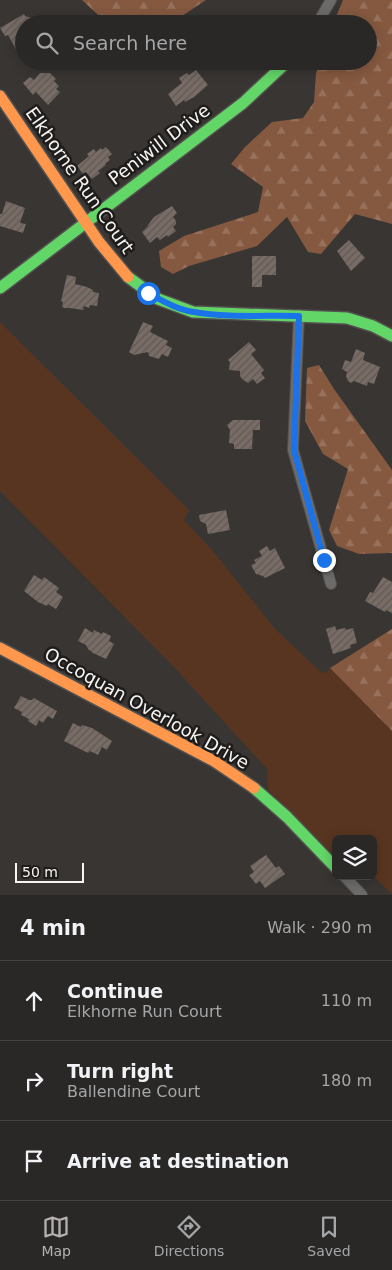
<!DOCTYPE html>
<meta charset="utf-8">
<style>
body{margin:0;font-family:"DejaVu Sans",sans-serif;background:#363432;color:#f1f3f6}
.controls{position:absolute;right:15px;bottom:15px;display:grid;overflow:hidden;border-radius:8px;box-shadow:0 2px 12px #0003}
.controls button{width:45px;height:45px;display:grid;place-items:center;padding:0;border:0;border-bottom:1px solid #464443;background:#2a2826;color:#f1f3f6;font:25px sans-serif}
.scale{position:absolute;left:15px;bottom:12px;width:69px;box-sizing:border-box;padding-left:5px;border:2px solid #f7f4f2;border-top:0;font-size:14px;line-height:18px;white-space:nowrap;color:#f7f4f2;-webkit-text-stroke:4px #1f1d1b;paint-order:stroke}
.stop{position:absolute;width:15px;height:15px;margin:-11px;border:4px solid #1a73e8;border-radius:50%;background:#fff}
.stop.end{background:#1a73e8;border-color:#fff;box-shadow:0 1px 5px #0008}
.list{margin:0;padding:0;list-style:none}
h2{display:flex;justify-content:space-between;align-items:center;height:65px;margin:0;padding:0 20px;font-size:21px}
h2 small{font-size:16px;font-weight:400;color:#a5a6a7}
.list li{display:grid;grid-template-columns:32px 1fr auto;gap:15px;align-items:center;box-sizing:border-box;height:80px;padding:0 20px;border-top:1px solid #464443}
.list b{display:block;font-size:19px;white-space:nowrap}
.list p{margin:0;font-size:16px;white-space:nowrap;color:#a5a6a7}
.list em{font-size:16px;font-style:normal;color:#a5a6a7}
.icon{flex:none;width:28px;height:28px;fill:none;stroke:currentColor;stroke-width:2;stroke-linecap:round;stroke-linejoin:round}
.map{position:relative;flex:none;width:392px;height:895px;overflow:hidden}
.search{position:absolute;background:#2a2826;box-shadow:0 2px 12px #0003;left:15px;right:15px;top:15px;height:55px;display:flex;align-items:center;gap:12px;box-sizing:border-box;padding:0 18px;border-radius:28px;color:#a5a6a7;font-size:19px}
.sheet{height:305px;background:#2a2826}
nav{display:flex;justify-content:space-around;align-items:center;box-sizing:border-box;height:70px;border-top:1px solid #464443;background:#2a2826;font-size:14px;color:#a5a6a7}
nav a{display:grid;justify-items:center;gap:2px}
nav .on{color:#b4b1af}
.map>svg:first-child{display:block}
.grass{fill:#583520}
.forest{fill:url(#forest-firs)}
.building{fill:url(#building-hatch)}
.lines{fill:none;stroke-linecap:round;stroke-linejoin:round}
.street-casing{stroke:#53514f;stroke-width:12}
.fast-casing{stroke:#53514f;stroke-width:14}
.slow-casing{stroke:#53514f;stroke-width:14}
.street{stroke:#6d6b6a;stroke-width:10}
.fast{stroke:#63d668;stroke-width:11}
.slow{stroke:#ff974d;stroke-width:11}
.route{stroke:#1a73e8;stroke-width:6}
.labels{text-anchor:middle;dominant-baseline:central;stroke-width:5;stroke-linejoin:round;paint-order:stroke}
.street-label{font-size:18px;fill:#f7f4f2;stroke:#1f1d1b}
</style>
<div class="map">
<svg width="392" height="895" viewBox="0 0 392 895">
<defs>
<pattern id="forest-firs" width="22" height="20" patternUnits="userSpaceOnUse" patternTransform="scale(1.25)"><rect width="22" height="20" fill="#855940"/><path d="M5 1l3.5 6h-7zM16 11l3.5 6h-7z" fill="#97715c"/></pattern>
<pattern id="building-hatch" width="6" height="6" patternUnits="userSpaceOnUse" patternTransform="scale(1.25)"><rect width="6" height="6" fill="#786c65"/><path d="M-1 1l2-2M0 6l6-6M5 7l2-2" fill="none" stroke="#5f5956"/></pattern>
</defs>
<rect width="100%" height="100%" fill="#383533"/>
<path class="grass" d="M 0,322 L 189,510 L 184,520 L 213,551 L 275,629 L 322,673 L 327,672 L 330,668 L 392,731 L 392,894 L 373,876 L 373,839 L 336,839 L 336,857 L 268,790 L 267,769 L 173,666 L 0,491 Z"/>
<path class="forest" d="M 82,0 L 206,0 L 170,24 L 108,24 Z
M 343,0 L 392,0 L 392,224 L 355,214 L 321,254 L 308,252 L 287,217 L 257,246 L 189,266 L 173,274 L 161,267 L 159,251 L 184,236 L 258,212 L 263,187 L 231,164 L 245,147 L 272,122 L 303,118 L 314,102 L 316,73 L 320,61 L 368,61 L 368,24 L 333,24 Z
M 319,365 L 334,389 L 392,470 L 392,553 L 359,554 L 337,546 L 329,530 L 348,469 L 323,454 L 305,421 L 307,368 Z
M 392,629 L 392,731 L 330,668 Z"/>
<path class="building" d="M 24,14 L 25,16 L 44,22 L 44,24 L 24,24 L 24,49 L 18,53 L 8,35 L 5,36 L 0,28 Z
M 196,70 L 208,85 L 194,97 L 185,102 L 184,100 L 176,106 L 168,94 L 182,83 L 179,78 L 187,73 L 189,75 Z
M 40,73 L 50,73 L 56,79 L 54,81 L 59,86 L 56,89 L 60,92 L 48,105 L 36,92 L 33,95 L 23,83 L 30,77 L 34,80 Z
M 106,147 L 112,154 L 108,157 L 110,160 L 105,164 L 106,165 L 98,171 L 100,173 L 92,179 L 86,172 L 83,174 L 77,166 L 89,156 L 87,154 L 94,149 L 96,152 L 101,148 L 102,150 Z
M 6,201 L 25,208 L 20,223 L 26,224 L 23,233 L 0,226 L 0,214 L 2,214 Z
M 172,206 L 177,213 L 173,217 L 176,221 L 176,224 L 173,227 L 176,231 L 168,237 L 167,235 L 160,240 L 157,237 L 150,243 L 142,232 L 148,226 L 148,225 L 154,217 Z
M 349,240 L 365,258 L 351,271 L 337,251 Z
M 252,256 L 276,256 L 276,275 L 262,275 L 262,287 L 252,287 Z
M 67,275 L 76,277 L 75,284 L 87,287 L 93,290 L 93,292 L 99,293 L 97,306 L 90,305 L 89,308 L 84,306 L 83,310 L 70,308 L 64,308 L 62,306 L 63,302 L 61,301 Z
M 143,322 L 153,326 L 150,332 L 168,341 L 166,345 L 172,348 L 168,357 L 162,354 L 159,359 L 149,356 L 148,352 L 134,355 L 129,352 Z
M 249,342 L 256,350 L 251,354 L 264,370 L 261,373 L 265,378 L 257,384 L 253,379 L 248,383 L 242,379 L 240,376 L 240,371 L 229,370 L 230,362 L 228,360 Z
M 356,349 L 365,353 L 363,360 L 380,367 L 374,384 L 368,382 L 367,386 L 354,381 L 351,383 L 348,381 L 346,376 L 347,372 L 342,369 L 345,360 L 351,362 Z
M 233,420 L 260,420 L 260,430 L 253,430 L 252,449 L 234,449 L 234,444 L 229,443 L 230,430 L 227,425 Z
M 226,510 L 230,530 L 208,534 L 206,524 L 200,521 L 199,515 Z
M 267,546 L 270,551 L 275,548 L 285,568 L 265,578 L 263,576 L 256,574 L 251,565 L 256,563 L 254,560 L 262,556 L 259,551 Z
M 34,575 L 42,580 L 44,577 L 59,588 L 56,592 L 63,597 L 56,609 L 48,604 L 47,606 L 38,602 L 24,591 Z
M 383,577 L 392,582 L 392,613 L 386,610 L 385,612 L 365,601 L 370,592 L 373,593 Z
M 335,626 L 336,630 L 345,628 L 346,630 L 353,628 L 357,643 L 350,645 L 351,648 L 333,654 L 326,629 Z
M 85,628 L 93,633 L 94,630 L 102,634 L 103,632 L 111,636 L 109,641 L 114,644 L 106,659 L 93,653 L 88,649 L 86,645 L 78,641 Z
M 21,696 L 29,700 L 32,700 L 34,698 L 39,701 L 57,711 L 53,719 L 48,716 L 43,723 L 39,720 L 36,726 L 28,721 L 29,719 L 21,715 L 22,712 L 14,708 Z
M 73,723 L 81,727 L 82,725 L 92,728 L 112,741 L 107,750 L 102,747 L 98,755 L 90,751 L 88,753 L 64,741 Z
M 266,855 L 276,868 L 279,866 L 285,874 L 265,888 L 260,881 L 256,884 L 249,875 L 254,872 L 250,866 Z"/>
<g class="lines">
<g class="street-casing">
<path id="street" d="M 317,24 L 331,0
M 299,315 L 293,450 L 331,584
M 344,876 L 362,895"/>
</g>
<g class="fast-casing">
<path id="fast" d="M 128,277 L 158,299 L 193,312 L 347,318 L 373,326 L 392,336
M 0,288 L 243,103 L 288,61
M 254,788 L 287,817 L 336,868"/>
</g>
<g class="slow-casing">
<path id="slow" d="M 0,96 L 99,242 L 128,277
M 0,648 L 214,761 L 254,788"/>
</g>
<use href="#street" class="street"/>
<use href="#fast" class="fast"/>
<use href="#slow" class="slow"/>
</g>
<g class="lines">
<path class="route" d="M 148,293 C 163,301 178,310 194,312 C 227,318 265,315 299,316 L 294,450 L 324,560"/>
</g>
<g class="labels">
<g class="street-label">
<text transform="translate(159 144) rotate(-37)">Peniwill Drive</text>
<text transform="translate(80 180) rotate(55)">Elkhorne Run Court</text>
<text transform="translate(147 708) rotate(29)">Occoquan Overlook Drive</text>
</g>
</g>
</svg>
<div class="controls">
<button><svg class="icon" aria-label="layers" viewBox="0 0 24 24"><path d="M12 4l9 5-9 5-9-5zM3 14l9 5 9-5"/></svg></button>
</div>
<div class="scale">50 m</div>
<div class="stop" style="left:148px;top:293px"></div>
<div class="stop end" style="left:324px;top:560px"></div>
<div class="search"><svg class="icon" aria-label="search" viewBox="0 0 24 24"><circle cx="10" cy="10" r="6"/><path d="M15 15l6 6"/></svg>Search here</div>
</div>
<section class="sheet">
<h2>4 min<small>Walk · 290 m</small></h2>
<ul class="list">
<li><svg class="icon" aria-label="ahead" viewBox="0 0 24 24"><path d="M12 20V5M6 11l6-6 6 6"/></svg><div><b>Continue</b><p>Elkhorne Run Court</p></div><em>110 m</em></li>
<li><svg class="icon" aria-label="right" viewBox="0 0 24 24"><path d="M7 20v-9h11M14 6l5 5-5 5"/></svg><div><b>Turn right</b><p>Ballendine Court</p></div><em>180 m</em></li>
<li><svg class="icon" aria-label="arrive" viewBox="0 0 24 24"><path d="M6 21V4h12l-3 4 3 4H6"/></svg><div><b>Arrive at destination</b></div></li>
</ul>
</section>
<nav>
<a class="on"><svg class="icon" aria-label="map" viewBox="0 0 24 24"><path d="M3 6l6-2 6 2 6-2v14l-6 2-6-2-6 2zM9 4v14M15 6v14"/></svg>Map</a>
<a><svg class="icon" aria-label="directions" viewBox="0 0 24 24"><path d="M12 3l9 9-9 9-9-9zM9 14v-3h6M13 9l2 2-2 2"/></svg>Directions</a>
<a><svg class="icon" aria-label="saved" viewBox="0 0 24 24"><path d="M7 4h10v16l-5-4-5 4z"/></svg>Saved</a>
</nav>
